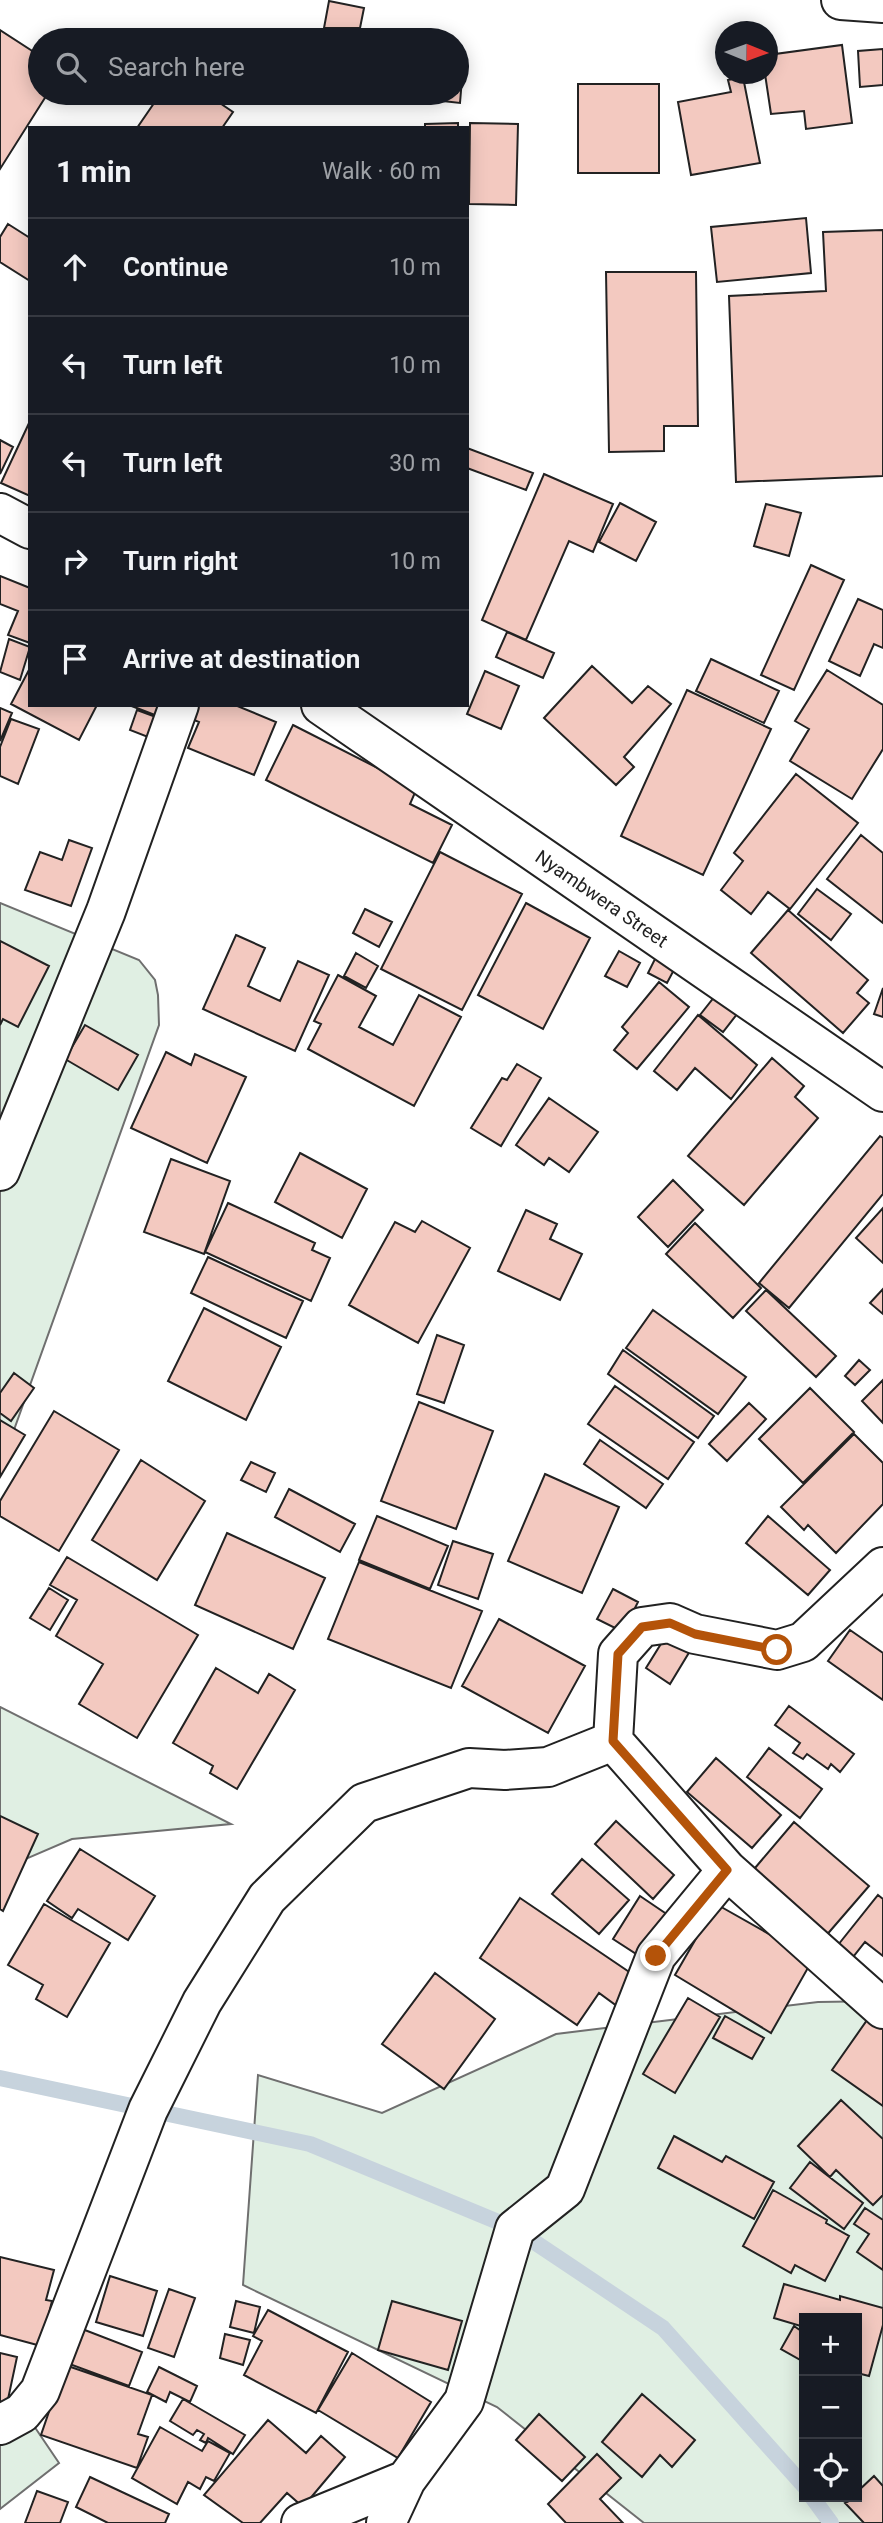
<!DOCTYPE html>
<meta charset="utf-8">
<style>
body{margin:0;font-family:Roboto,sans-serif;background:#242831;color:#f1f3f6}
.controls{position:absolute;right:21px;bottom:21px;display:grid;overflow:hidden;border-radius:0px;box-shadow:0 4px 18px #0003}
.controls button{width:63px;height:63px;display:grid;place-items:center;padding:0;border:0;border-bottom:2px solid #363941;background:#171b24;color:#f1f3f6;font:35px sans-serif}
.compass{position:absolute;left:715px;top:21px;width:63px;height:63px;border-radius:50%;background:#171b24;box-shadow:0 4px 18px #0003;rotate:91deg}
.stop{position:absolute;width:21px;height:21px;margin:-16px;border:5px solid #b45309;border-radius:50%;background:#fff}
.stop.end{background:#b45309;border-color:#fff;box-shadow:0 2px 7px #0008}
.list{margin:0;padding:0;list-style:none}
h2{display:flex;justify-content:space-between;align-items:center;height:91px;margin:0;padding:0 28px;font-size:30px}
h2 small{font-size:23px;font-weight:400;color:#9ea1a6}
.list li{display:grid;grid-template-columns:46px 1fr auto;gap:21px;align-items:center;box-sizing:border-box;height:98px;padding:0 28px;border-top:2px solid #363941}
.list b{display:block;font-size:26px;white-space:nowrap}
.list em{font-size:23px;font-style:normal;color:#9ea1a6}
.icon{flex:none;width:38px;height:38px;fill:none;stroke:currentColor;stroke-width:2;stroke-linecap:round;stroke-linejoin:round}
.map{position:relative;flex:none;width:883px;height:2523px;overflow:hidden}
.search{position:absolute;background:#171b24;box-shadow:0 4px 18px #0003;left:28px;top:28px;width:441px;height:77px;display:flex;align-items:center;gap:18px;box-sizing:border-box;padding:0 24px;border-radius:38px;color:#9ea1a6;font-size:26px}
.panel{position:absolute;background:#171b24;box-shadow:0 4px 18px #0003;left:28px;top:126px;width:441px;height:581px;border-radius:0px}
.map>svg:first-child{display:block}
.green{fill:#e0efe3;stroke:#6f6f6f;stroke-width:2;fill-rule:evenodd}
.lines{fill:none;stroke-linecap:round;stroke-linejoin:round}
.stream{stroke:#c7d3dd;stroke-width:16}
.building{fill:#f3c9c0;stroke:#222;stroke-width:2}
.minor-casing{stroke:#222;stroke-width:42}
.tertiary-casing{stroke:#222;stroke-width:42}
.minor{stroke:#fff;stroke-width:38}
.tertiary{stroke:#fff;stroke-width:38}
.route{stroke:#b45309;stroke-width:9}
.labels{text-anchor:middle;dominant-baseline:central;stroke-width:5;stroke-linejoin:round;paint-order:stroke}
.street-label{font-size:19px;fill:#222;stroke:#fff}
</style>
<div class="map">
<svg width="883" height="2523" viewBox="0 0 883 2523">
<rect width="100%" height="100%" fill="#fff"/>
<path class="green" d="M 0,903 L 139,960 L 155,980 L 158,995 L 159,1025 L 0,1469 Z
M 0,1707 L 231,1824 L 72,1839 L 0,1870 Z
M 883,2001 L 883,2523 L 644,2523 L 497,2407 L 243,2285 L 258,2075 L 382,2113 L 556,2034 L 818,2002 ZM 804,2318 L 857,2318 L 857,2497 L 804,2497 Z
M 34,2426 L 59,2463 L 0,2509 L 0,2429 Z"/>
<g class="lines">
<path class="stream" d="M 0,2078 L 310,2144 L 515,2229 L 663,2328 L 804,2486
M 812,2497 L 831,2523"/>
</g>
<path class="building" d="M 329,1 L 364,8 L 360,28 L 324,28 Z
M 0,30 L 40,56 L 40,93 L 48,93 L 0,169 Z
M 842,45 L 852,123 L 806,129 L 804,111 L 771,114 L 765,74 L 768,55 Z
M 883,49 L 883,85 L 860,87 L 858,51 Z
M 457,65 L 463,66 L 460,103 L 434,100 L 434,93 L 457,93 Z
M 743,77 L 760,163 L 691,175 L 678,102 L 731,92 L 728,80 Z
M 578,84 L 659,84 L 659,173 L 578,173 Z
M 161,93 L 189,93 L 198,99 L 205,93 L 233,112 L 222,128 L 137,128 Z
M 458,123 L 458,128 L 425,128 L 425,124 Z
M 470,123 L 518,124 L 516,205 L 469,204 Z
M 806,218 L 811,273 L 717,282 L 711,227 Z
M 8,224 L 30,238 L 30,281 L 0,262 L 0,237 Z
M 883,230 L 883,476 L 736,482 L 729,296 L 826,291 L 823,232 Z
M 606,272 L 696,272 L 698,426 L 664,426 L 664,451 L 609,452 Z
M 30,421 L 30,496 L 1,483 Z
M 0,440 L 13,447 L 0,474 Z
M 467,448 L 533,473 L 526,490 L 467,468 Z
M 544,474 L 613,504 L 593,552 L 569,541 L 526,640 L 482,620 Z
M 620,503 L 656,522 L 636,561 L 599,542 Z
M 766,504 L 801,513 L 789,556 L 754,546 Z
M 811,565 L 844,580 L 794,690 L 761,675 Z
M 0,576 L 30,588 L 30,643 L 8,635 L 18,611 L 0,604 Z
M 858,599 L 883,610 L 883,648 L 874,644 L 860,676 L 829,661 Z
M 507,632 L 554,653 L 543,678 L 496,657 Z
M 9,639 L 30,647 L 20,680 L 0,672 Z
M 711,659 L 779,691 L 764,723 L 696,691 Z
M 592,666 L 632,703 L 648,686 L 671,704 L 624,757 L 634,767 L 616,785 L 544,718 Z
M 30,668 L 30,705 L 97,705 L 79,740 L 11,704 Z
M 827,670 L 883,705 L 883,749 L 852,799 L 790,761 L 809,729 L 795,721 Z
M 485,671 L 519,686 L 501,729 L 467,714 Z
M 687,690 L 771,729 L 703,875 L 621,836 Z
M 129,705 L 164,705 L 160,717 Z
M 192,705 L 235,705 L 276,722 L 254,775 L 188,748 L 199,722 L 187,717 Z
M 0,708 L 12,713 L 0,741 Z
M 137,710 L 156,717 L 148,737 L 130,730 Z
M 11,719 L 39,729 L 18,784 L 0,776 L 0,747 Z
M 293,725 L 417,788 L 410,804 L 452,825 L 433,863 L 266,780 Z
M 796,774 L 858,823 L 790,909 L 768,892 L 751,914 L 721,890 L 743,861 L 734,853 Z
M 861,835 L 883,853 L 883,923 L 827,879 Z
M 69,840 L 92,848 L 71,906 L 25,890 L 40,852 L 62,860 Z
M 440,852 L 522,894 L 462,1010 L 381,969 Z
M 817,889 L 851,914 L 831,940 L 798,914 Z
M 526,903 L 590,938 L 543,1029 L 478,995 Z
M 365,909 L 392,922 L 379,947 L 353,933 Z
M 788,910 L 868,980 L 857,993 L 869,1003 L 843,1033 L 751,953 Z
M 236,935 L 265,948 L 248,986 L 280,1001 L 298,961 L 329,975 L 295,1051 L 203,1009 Z
M 0,941 L 49,966 L 18,1027 L 3,1019 L 0,1025 Z
M 619,951 L 640,963 L 627,987 L 605,976 Z
M 356,953 L 378,966 L 366,988 L 344,976 Z
M 656,957 L 676,966 L 667,983 L 648,973 Z
M 338,975 L 376,996 L 359,1027 L 393,1045 L 419,995 L 461,1017 L 414,1106 L 308,1049 L 321,1024 L 314,1021 Z
M 659,982 L 689,1007 L 637,1069 L 614,1050 L 628,1033 L 622,1027 Z
M 883,988 L 883,1017 L 874,1014 Z
M 719,991 L 741,1009 L 723,1032 L 700,1015 Z
M 698,1015 L 757,1065 L 731,1099 L 695,1068 L 677,1090 L 654,1071 Z
M 85,1025 L 138,1055 L 118,1090 L 65,1059 Z
M 166,1052 L 191,1065 L 195,1054 L 246,1077 L 207,1163 L 131,1128 Z
M 772,1058 L 804,1086 L 795,1097 L 818,1118 L 744,1205 L 688,1156 Z
M 517,1064 L 541,1078 L 501,1146 L 471,1128 L 502,1078 L 507,1080 Z
M 549,1098 L 598,1132 L 569,1172 L 549,1158 L 544,1165 L 516,1145 Z
M 880,1136 L 883,1138 L 883,1194 L 789,1308 L 759,1283 Z
M 300,1153 L 367,1189 L 342,1238 L 275,1202 Z
M 171,1159 L 230,1181 L 204,1254 L 144,1232 Z
M 673,1180 L 703,1210 L 668,1247 L 638,1217 Z
M 228,1203 L 315,1243 L 312,1250 L 330,1258 L 311,1301 L 205,1252 Z
M 883,1208 L 883,1263 L 856,1238 Z
M 526,1210 L 557,1224 L 550,1239 L 582,1254 L 560,1300 L 498,1271 Z
M 422,1221 L 470,1248 L 418,1343 L 349,1305 L 395,1222 L 415,1232 Z
M 695,1223 L 761,1288 L 733,1318 L 666,1254 Z
M 208,1257 L 303,1301 L 286,1338 L 191,1293 Z
M 883,1289 L 883,1314 L 870,1303 Z
M 766,1290 L 836,1356 L 816,1377 L 746,1311 Z
M 204,1308 L 281,1347 L 246,1420 L 168,1381 Z
M 653,1310 L 746,1377 L 718,1414 L 626,1348 Z
M 437,1335 L 464,1345 L 444,1403 L 417,1394 Z
M 623,1350 L 714,1416 L 698,1438 L 608,1374 Z
M 859,1360 L 870,1370 L 855,1385 L 845,1376 Z
M 14,1373 L 34,1388 L 11,1421 L 0,1413 L 0,1393 Z
M 883,1380 L 883,1423 L 862,1401 Z
M 615,1386 L 694,1442 L 668,1479 L 588,1424 Z
M 810,1388 L 854,1432 L 803,1483 L 759,1439 Z
M 419,1402 L 493,1431 L 456,1529 L 381,1501 Z
M 749,1403 L 766,1419 L 727,1461 L 709,1444 Z
M 54,1411 L 119,1450 L 59,1551 L 0,1516 L 0,1501 Z
M 0,1420 L 25,1435 L 0,1477 Z
M 854,1434 L 883,1463 L 883,1504 L 836,1553 L 808,1525 L 804,1530 L 781,1507 Z
M 600,1440 L 663,1484 L 646,1508 L 584,1464 Z
M 141,1460 L 205,1501 L 157,1580 L 92,1540 Z
M 251,1462 L 275,1473 L 266,1492 L 241,1480 Z
M 545,1474 L 619,1507 L 582,1593 L 508,1561 Z
M 289,1489 L 355,1524 L 340,1552 L 275,1517 Z
M 377,1516 L 448,1546 L 430,1589 L 359,1560 Z
M 768,1516 L 830,1570 L 808,1595 L 746,1543 Z
M 227,1533 L 325,1578 L 293,1649 L 195,1605 Z
M 453,1541 L 493,1554 L 478,1599 L 438,1585 Z
M 67,1557 L 198,1635 L 137,1738 L 79,1704 L 103,1664 L 56,1636 L 77,1600 L 50,1585 Z
M 359,1562 L 482,1611 L 451,1688 L 328,1639 Z
M 49,1588 L 68,1600 L 50,1630 L 30,1618 Z
M 613,1589 L 638,1602 L 623,1632 L 597,1619 Z
M 499,1619 L 585,1666 L 548,1733 L 462,1686 Z
M 850,1630 L 883,1653 L 883,1700 L 828,1661 Z
M 669,1631 L 693,1646 L 670,1684 L 646,1668 Z
M 216,1668 L 258,1693 L 269,1674 L 295,1690 L 237,1789 L 210,1773 L 213,1766 L 173,1743 Z
M 789,1706 L 854,1754 L 840,1772 L 831,1764 L 828,1769 L 807,1754 L 803,1759 L 793,1753 L 800,1743 L 775,1725 Z
M 769,1748 L 822,1789 L 800,1818 L 747,1777 Z
M 716,1758 L 781,1815 L 752,1848 L 687,1792 Z
M 0,1816 L 38,1834 L 3,1911 L 0,1909 Z
M 616,1821 L 674,1875 L 653,1899 L 595,1844 Z
M 794,1822 L 869,1886 L 818,1945 L 744,1881 Z
M 80,1849 L 155,1896 L 128,1940 L 78,1909 L 72,1918 L 47,1901 Z
M 582,1859 L 629,1900 L 599,1934 L 552,1894 Z
M 878,1895 L 883,1899 L 883,1956 L 865,1942 L 853,1957 L 838,1945 Z
M 640,1896 L 671,1917 L 644,1959 L 613,1939 Z
M 520,1898 L 641,1980 L 621,2009 L 599,1993 L 577,2025 L 480,1958 Z
M 44,1904 L 110,1943 L 67,2017 L 36,1999 L 43,1985 L 8,1965 Z
M 716,1904 L 813,1959 L 771,2033 L 675,1975 Z
M 435,1973 L 495,2019 L 444,2089 L 382,2044 Z
M 688,1998 L 720,2017 L 675,2093 L 643,2074 Z
M 872,2013 L 883,2021 L 883,2106 L 832,2070 Z
M 725,2016 L 764,2038 L 752,2059 L 713,2038 Z
M 841,2100 L 883,2139 L 883,2195 L 873,2205 L 836,2170 L 830,2177 L 798,2146 Z
M 674,2136 L 722,2162 L 726,2156 L 774,2182 L 754,2219 L 658,2168 Z
M 810,2162 L 863,2203 L 844,2229 L 790,2188 Z
M 773,2190 L 827,2220 L 826,2223 L 849,2236 L 825,2281 L 795,2265 L 791,2273 L 743,2246 Z
M 865,2208 L 883,2220 L 883,2270 L 857,2252 L 869,2234 L 854,2224 Z
M 0,2257 L 54,2270 L 46,2300 L 52,2301 L 41,2346 L 0,2335 Z
M 110,2276 L 157,2291 L 143,2336 L 96,2322 Z
M 784,2284 L 840,2300 L 840,2296 L 883,2308 L 883,2325 L 869,2376 L 857,2373 L 857,2318 L 804,2318 L 804,2327 L 774,2318 Z
M 169,2289 L 195,2298 L 174,2357 L 148,2348 Z
M 236,2301 L 260,2307 L 254,2333 L 230,2327 Z
M 392,2301 L 462,2321 L 448,2370 L 378,2350 Z
M 268,2310 L 348,2352 L 316,2413 L 244,2375 L 262,2341 L 253,2336 Z
M 794,2326 L 804,2333 L 804,2362 L 781,2349 Z
M 77,2327 L 142,2352 L 129,2386 L 64,2362 Z
M 225,2334 L 250,2340 L 243,2365 L 220,2358 Z
M 0,2353 L 17,2357 L 4,2418 L 0,2417 Z
M 352,2353 L 431,2402 L 398,2458 L 318,2410 Z
M 65,2365 L 152,2395 L 138,2434 L 148,2437 L 137,2468 L 41,2435 Z
M 159,2367 L 197,2386 L 190,2402 L 170,2392 L 166,2402 L 147,2392 Z
M 642,2394 L 695,2440 L 672,2467 L 660,2455 L 642,2477 L 602,2442 Z
M 183,2399 L 245,2435 L 233,2454 L 208,2438 L 206,2443 L 200,2440 L 204,2434 L 197,2430 L 193,2435 L 170,2421 Z
M 539,2414 L 585,2457 L 562,2481 L 516,2440 Z
M 268,2420 L 306,2453 L 321,2436 L 345,2457 L 303,2507 L 287,2493 L 260,2523 L 243,2523 L 204,2495 Z
M 160,2427 L 202,2451 L 208,2441 L 230,2453 L 214,2481 L 206,2477 L 200,2489 L 188,2482 L 177,2504 L 132,2478 Z
M 597,2454 L 621,2478 L 600,2499 L 623,2523 L 566,2523 L 548,2504 Z
M 874,2476 L 883,2486 L 883,2523 L 864,2523 L 845,2503 L 857,2497 L 857,2492 Z
M 90,2477 L 169,2514 L 165,2523 L 108,2523 L 76,2507 Z
M 37,2491 L 68,2502 L 60,2523 L 25,2523 Z"/>
<g class="lines">
<g class="minor-casing">
<path id="minor" d="M 0,1171 L 106,911 L 179,705
M 727,1870 L 883,2009
M 0,2425 L 22,2413 L 40,2391 L 148,2110 L 202,2002 L 267,1898 L 364,1803 L 469,1768 L 505,1770 L 548,1767 L 613,1741 L 618,1654 L 642,1627 L 670,1623 L 695,1634 L 777,1650 L 803,1642 L 883,1567
M 301,2523 L 406,2480
M 386,2523 L 406,2480 L 464,2401 L 515,2229 L 565,2189 L 656,1956 L 727,1870 L 613,1741"/>
</g>
<g class="tertiary-casing">
<g id="tertiary">
<path d="M 841,0 L 883,3"/>
<path d="M 0,513 L 30,529"/>
<path id="s1" d="M 321,705 L 883,1092"/>
</g>
</g>
<use href="#minor" class="minor"/>
<use href="#tertiary" class="tertiary"/>
</g>
<g class="lines">
<path class="route" d="M 656,1956 L 727,1870 L 613,1741 L 618,1654 L 642,1627 L 670,1623 L 695,1634 L 777,1650"/>
</g>
<g class="labels">
<g class="street-label">
<text stroke="none"><textPath href="#s1" startOffset="341">Nyambwera Street</textPath></text>
</g>
</g>
</svg>
<div class="controls">
<button>+</button>
<button>−</button>
<button><svg class="icon" aria-label="locate" viewBox="0 0 24 24"><circle cx="12" cy="12" r="6"/><path d="M12 2v4M12 18v4M2 12h4M18 12h4"/></svg></button>
</div>
<svg class="compass" viewBox="-18 -18 36 36"><path d="M0-13l5 13h-10z" fill="#e53935"/><path d="M0 13l5-13h-10z" fill="#9ea1a6"/></svg>
<div class="stop" style="left:777px;top:1650px"></div>
<div class="stop end" style="left:656px;top:1956px"></div>
<div class="search"><svg class="icon" aria-label="search" viewBox="0 0 24 24"><circle cx="10" cy="10" r="6"/><path d="M15 15l6 6"/></svg>Search here</div>
<section class="panel">
<h2>1 min<small>Walk · 60 m</small></h2>
<ul class="list">
<li><svg class="icon" aria-label="ahead" viewBox="0 0 24 24"><path d="M12 20V5M6 11l6-6 6 6"/></svg><div><b>Continue</b></div><em>10 m</em></li>
<li><svg class="icon" aria-label="left" viewBox="0 0 24 24"><path d="M17 20v-9H6M10 6l-5 5 5 5"/></svg><div><b>Turn left</b></div><em>10 m</em></li>
<li><svg class="icon" aria-label="left" viewBox="0 0 24 24"><path d="M17 20v-9H6M10 6l-5 5 5 5"/></svg><div><b>Turn left</b></div><em>30 m</em></li>
<li><svg class="icon" aria-label="right" viewBox="0 0 24 24"><path d="M7 20v-9h11M14 6l5 5-5 5"/></svg><div><b>Turn right</b></div><em>10 m</em></li>
<li><svg class="icon" aria-label="arrive" viewBox="0 0 24 24"><path d="M6 21V4h12l-3 4 3 4H6"/></svg><div><b>Arrive at destination</b></div></li>
</ul>
</section>
</div>
